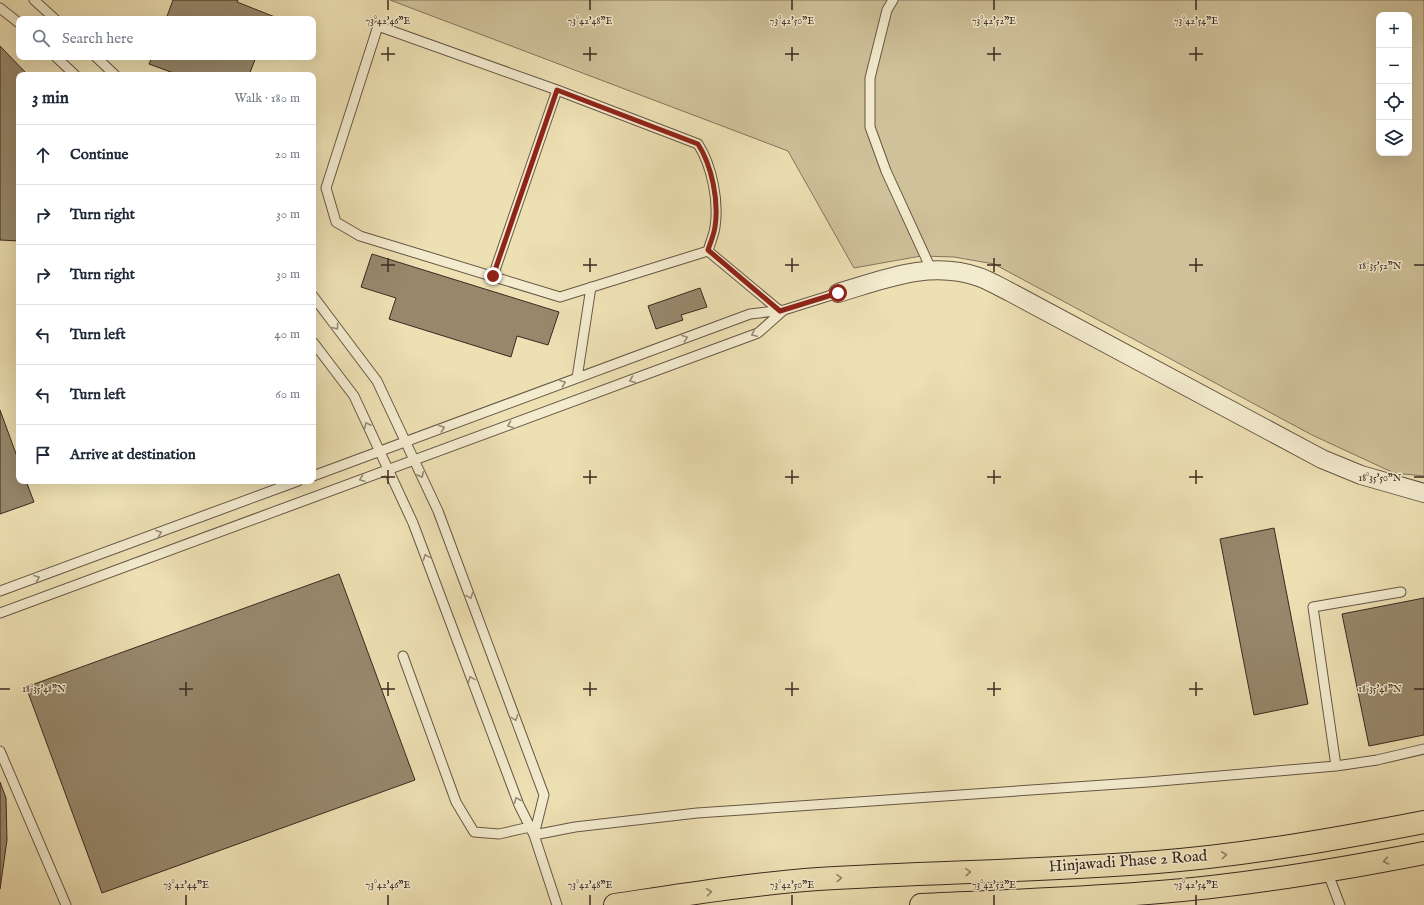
<!DOCTYPE html>
<meta charset="utf-8">
<style>
body{margin:0;font-family:"IM FELL English",serif;background:#f6f6f7;color:#1f2937}
.controls{position:absolute;right:12px;top:12px;display:grid;overflow:hidden;border-radius:8px;box-shadow:0 4px 16px #0002}
.controls button{width:36px;height:36px;display:grid;place-items:center;padding:0;border:0;border-bottom:1px solid #e0e1e3;background:#fff;color:#1f2937;font:20px sans-serif}
.stop{position:absolute;width:12px;height:12px;margin:-9px;border:3px solid #8f2418;border-radius:50%;background:#fff}
.stop.end{background:#8f2418;border-color:#fff;box-shadow:0 1px 4px #0008}
.list{margin:0;padding:0;list-style:none}
h2{display:flex;justify-content:space-between;align-items:center;height:52px;margin:0;padding:0 16px;font-size:17px}
h2 small{font-size:13px;font-weight:400;color:#747a83}
.list li{display:grid;grid-template-columns:26px 1fr auto;gap:12px;align-items:center;box-sizing:border-box;height:60px;padding:0 16px;border-top:1px solid #e0e1e3}
.list b{display:block;font-size:15px;white-space:nowrap}
.list em{font-size:13px;font-style:normal;color:#747a83}
.icon{flex:none;width:22px;height:22px;fill:none;stroke:currentColor;stroke-width:2;stroke-linecap:round;stroke-linejoin:round}
.map{position:relative;flex:none;width:1424px;height:905px;overflow:hidden}
.search{position:absolute;background:#fff;box-shadow:0 4px 16px #0002;left:16px;top:16px;width:300px;height:44px;display:flex;align-items:center;gap:10px;box-sizing:border-box;padding:0 14px;border-radius:8px;color:#747a83;font-size:15px}
.panel{position:absolute;background:#fff;box-shadow:0 4px 16px #0002;left:16px;top:72px;width:300px;height:412px;border-radius:8px}
.map>svg:first-child{display:block}
.green{fill:#cfc19a;stroke:#84755d;fill-rule:evenodd}
.building{fill:#97886c;stroke:#3a2920}
.lines{fill:none;stroke-linecap:round;stroke-linejoin:round}
.service-casing{stroke:#675745;stroke-width:11}
.minor-casing{stroke:#675745;stroke-width:20}
.primary-casing{stroke:#3a2920;stroke-width:24}
.service{stroke:#f3ebce;stroke-width:9}
.minor{stroke:#f3ebce;stroke-width:18}
.primary{stroke:#ede0b3;stroke-width:22}
.oneway{stroke:#968a77}
.oneway2{stroke:#94846a}
.route{stroke:#8f2418;stroke-width:5}
.ticks{fill:none;stroke:#3a2920;stroke-width:1.5}
.labels{text-anchor:middle;dominant-baseline:central;stroke-width:3;stroke-linejoin:round;paint-order:stroke}
.street-label{font-size:16px;fill:#3a2920;stroke:#f3ebce}
.ticks-label{font-size:10px;text-anchor:middle;fill:#3a2920;stroke:#f3ebce;stroke-width:3;stroke-linejoin:round;paint-order:stroke}
</style>
<div class="map">
<svg width="1424" height="905" viewBox="0 0 1424 905">
<rect width="100%" height="100%" fill="#ede0b3"/>
<filter id="stains"><feTurbulence type="fractalNoise" baseFrequency=".005" numOctaves="4"/><feColorMatrix values="0 0 0 0 .2 0 0 0 0 .09 0 0 0 0 .02 0 0 0 .5 -.17"/></filter>
<radialGradient id="worn" r=".72"><stop offset=".6" stop-color="#630" stop-opacity="0"/><stop offset="1" stop-color="#630" stop-opacity=".3"/></radialGradient>
<path class="green" d="M 390,0 L 1424,0 L 1424,476 L 1394,473 L 1312,435 L 994,264 L 954,257 L 921,256 L 854,268 L 788,151 ZM 1379,15 L 1409,15 L 1409,153 L 1379,153 Z"/>
<path class="building" d="M 173,0 L 238,0 L 237,2 L 280,19 L 166,19 Z
M 0,46 L 28,75 L 19,75 L 19,241 L 0,240 Z
M 152,57 L 256,57 L 249,75 L 179,75 L 149,64 Z
M 372,254 L 559,312 L 548,345 L 517,336 L 511,357 L 389,319 L 396,298 L 361,287 Z
M 700,288 L 707,307 L 681,315 L 683,320 L 656,329 L 648,306 Z
M 0,410 L 19,462 L 19,481 L 26,481 L 34,502 L 0,514 Z
M 1274,528 L 1308,704 L 1254,715 L 1220,539 Z
M 339,574 L 415,780 L 102,893 L 26,687 Z
M 1424,598 L 1424,735 L 1369,746 L 1342,614 Z
M 0,782 L 6,798 L 7,840 L 0,889 Z"/>
<g class="lines">
<g class="service-casing">
<path id="service" d="M 34,0 L 55,19
M 893,0 L 887,10 L 870,78 L 870,127 L 886,171 L 931,269
M 0,8 L 19,23
M 56,57 L 75,75
M 96,57 L 115,75
M 557,90 L 698,144 C 712,166 719,201 715,227 C 714,235 710,243 708,251
M 493,276 L 557,90 L 378,26 L 326,188 L 336,222 L 360,236 L 560,297 L 708,251 L 780,311
M 313,296 L 377,381 L 438,511 L 544,795 L 534,835
M 313,342 L 354,396 L 413,523 L 519,805 L 534,835 L 557,905
M 577,378 L 591,287
M 313,476 L 750,314 L 784,310 L 838,293
M 0,591 L 298,481
M 0,613 L 758,333 L 784,310
M 403,656 L 456,802 L 474,832 L 499,834 L 530,827
M 0,751 L 66,905
M 1336,766 L 1313,607 L 1401,592
M 534,835 L 575,827 L 697,813 L 1148,782 L 1336,766 L 1377,760 L 1424,749
M 1327,871 L 1340,905"/>
</g>
<g class="minor-casing">
<path id="minor" d="M 838,293 C 885,279 930,260 979,277 C 990,281 1000,287 1010,292 L 1322,459 L 1361,475 L 1424,493"/>
</g>
<g class="primary-casing">
<path id="primary" d="M 615,905 C 682,895 750,884 818,879 C 931,872 1044,871 1157,862 C 1247,855 1336,839 1424,822
M 921,905 C 1001,901 1081,899 1160,892 C 1249,885 1337,870 1424,853"/>
</g>
<use href="#service" class="service"/>
<use href="#minor" class="minor"/>
<use href="#primary" class="primary"/>
</g>
<defs><path id="oneway-chevron" d="M-2-3.5L2.5 0L-2 3.5" fill="none" stroke-width="1.6" stroke-linecap="round" stroke-linejoin="round"/></defs>
<g class="oneway">
<use href="#oneway-chevron" transform="translate(336 327) rotate(53)"/>
<use href="#oneway-chevron" transform="translate(754 334) rotate(155)"/>
<use href="#oneway-chevron" transform="translate(685 338) rotate(-20)"/>
<use href="#oneway-chevron" transform="translate(632 380) rotate(160)"/>
<use href="#oneway-chevron" transform="translate(563 383) rotate(-20)"/>
<use href="#oneway-chevron" transform="translate(367 425) rotate(-115)"/>
<use href="#oneway-chevron" transform="translate(510 425) rotate(160)"/>
<use href="#oneway-chevron" transform="translate(442 428) rotate(-20)"/>
<use href="#oneway-chevron" transform="translate(421 475) rotate(65)"/>
<use href="#oneway-chevron" transform="translate(362 479) rotate(160)"/>
<use href="#oneway-chevron" transform="translate(159 533) rotate(-20)"/>
<use href="#oneway-chevron" transform="translate(426 557) rotate(-111)"/>
<use href="#oneway-chevron" transform="translate(37 578) rotate(-20)"/>
<use href="#oneway-chevron" transform="translate(470 596) rotate(69)"/>
<use href="#oneway-chevron" transform="translate(471 679) rotate(-111)"/>
<use href="#oneway-chevron" transform="translate(515 718) rotate(69)"/>
<use href="#oneway-chevron" transform="translate(517 800) rotate(-112)"/>
</g>
<g class="oneway2">
<use href="#oneway-chevron" transform="translate(1224 855) rotate(-6)"/>
<use href="#oneway-chevron" transform="translate(1386 861) rotate(169)"/>
<use href="#oneway-chevron" transform="translate(968 872) rotate(-3)"/>
<use href="#oneway-chevron" transform="translate(839 878) rotate(-3)"/>
<use href="#oneway-chevron" transform="translate(709 892) rotate(-7)"/>
</g>
<g class="lines">
<path class="route" d="M 493,276 L 557,90 L 698,144 C 712,166 719,201 715,227 C 714,235 710,243 708,250 L 780,311 L 838,293"/>
</g>
<path class="ticks" d="M 388,0 L 388,10M 590,0 L 590,10M 792,0 L 792,10M 994,0 L 994,10M 1196,0 L 1196,10M 388,47 L 388,61M 590,47 L 590,61M 792,47 L 792,61M 994,47 L 994,61M 1196,47 L 1196,61M 381,54 L 395,54M 583,54 L 597,54M 785,54 L 799,54M 987,54 L 1001,54M 1189,54 L 1203,54M 388,258 L 388,272M 590,258 L 590,272M 792,258 L 792,272M 994,258 L 994,272M 1196,258 L 1196,272M 381,265 L 395,265M 583,265 L 597,265M 785,265 L 799,265M 987,265 L 1001,265M 1189,265 L 1203,265M 1414,265 L 1424,265M 388,470 L 388,484M 590,470 L 590,484M 792,470 L 792,484M 994,470 L 994,484M 1196,470 L 1196,484M 381,477 L 395,477M 583,477 L 597,477M 785,477 L 799,477M 987,477 L 1001,477M 1189,477 L 1203,477M 1414,477 L 1424,477M 186,682 L 186,696M 388,682 L 388,696M 590,682 L 590,696M 792,682 L 792,696M 994,682 L 994,696M 1196,682 L 1196,696M 0,689 L 10,689M 179,689 L 193,689M 381,689 L 395,689M 583,689 L 597,689M 785,689 L 799,689M 987,689 L 1001,689M 1189,689 L 1203,689M 1414,689 L 1424,689M 186,895 L 186,905M 388,895 L 388,905M 590,895 L 590,905M 792,895 L 792,905M 994,895 L 994,905M 1196,895 L 1196,905"/>
<g class="labels">
<g class="street-label">
<text transform="translate(1128 862) rotate(-4)">Hinjawadi Phase 2 Road</text>
</g>
</g>
<g class="ticks-label">
<text x="388" y="24">73°42'46"E</text>
<text x="590" y="24">73°42'48"E</text>
<text x="792" y="24">73°42'50"E</text>
<text x="994" y="24">73°42'52"E</text>
<text x="1196" y="24">73°42'54"E</text>
<text x="1380" y="269">18°35'52"N</text>
<text x="1380" y="481">18°35'50"N</text>
<text x="44" y="692">18°35'48"N</text>
<text x="1380" y="692">18°35'48"N</text>
<text x="186" y="888">73°42'44"E</text>
<text x="388" y="888">73°42'46"E</text>
<text x="590" y="888">73°42'48"E</text>
<text x="792" y="888">73°42'50"E</text>
<text x="994" y="888">73°42'52"E</text>
<text x="1196" y="888">73°42'54"E</text>
</g>
<rect width="100%" height="100%" filter="url(#stains)"/>
<rect width="100%" height="100%" fill="url(#worn)"/>
</svg>
<div class="controls">
<button>+</button>
<button>−</button>
<button><svg class="icon" aria-label="locate" viewBox="0 0 24 24"><circle cx="12" cy="12" r="6"/><path d="M12 2v4M12 18v4M2 12h4M18 12h4"/></svg></button>
<button><svg class="icon" aria-label="layers" viewBox="0 0 24 24"><path d="M12 4l9 5-9 5-9-5zM3 14l9 5 9-5"/></svg></button>
</div>
<div class="stop" style="left:838px;top:293px"></div>
<div class="stop end" style="left:493px;top:276px"></div>
<div class="search"><svg class="icon" aria-label="search" viewBox="0 0 24 24"><circle cx="10" cy="10" r="6"/><path d="M15 15l6 6"/></svg>Search here</div>
<section class="panel">
<h2>3 min<small>Walk · 180 m</small></h2>
<ul class="list">
<li><svg class="icon" aria-label="ahead" viewBox="0 0 24 24"><path d="M12 20V5M6 11l6-6 6 6"/></svg><div><b>Continue</b></div><em>20 m</em></li>
<li><svg class="icon" aria-label="right" viewBox="0 0 24 24"><path d="M7 20v-9h11M14 6l5 5-5 5"/></svg><div><b>Turn right</b></div><em>30 m</em></li>
<li><svg class="icon" aria-label="right" viewBox="0 0 24 24"><path d="M7 20v-9h11M14 6l5 5-5 5"/></svg><div><b>Turn right</b></div><em>30 m</em></li>
<li><svg class="icon" aria-label="left" viewBox="0 0 24 24"><path d="M17 20v-9H6M10 6l-5 5 5 5"/></svg><div><b>Turn left</b></div><em>40 m</em></li>
<li><svg class="icon" aria-label="left" viewBox="0 0 24 24"><path d="M17 20v-9H6M10 6l-5 5 5 5"/></svg><div><b>Turn left</b></div><em>60 m</em></li>
<li><svg class="icon" aria-label="arrive" viewBox="0 0 24 24"><path d="M6 21V4h12l-3 4 3 4H6"/></svg><div><b>Arrive at destination</b></div></li>
</ul>
</section>
</div>
